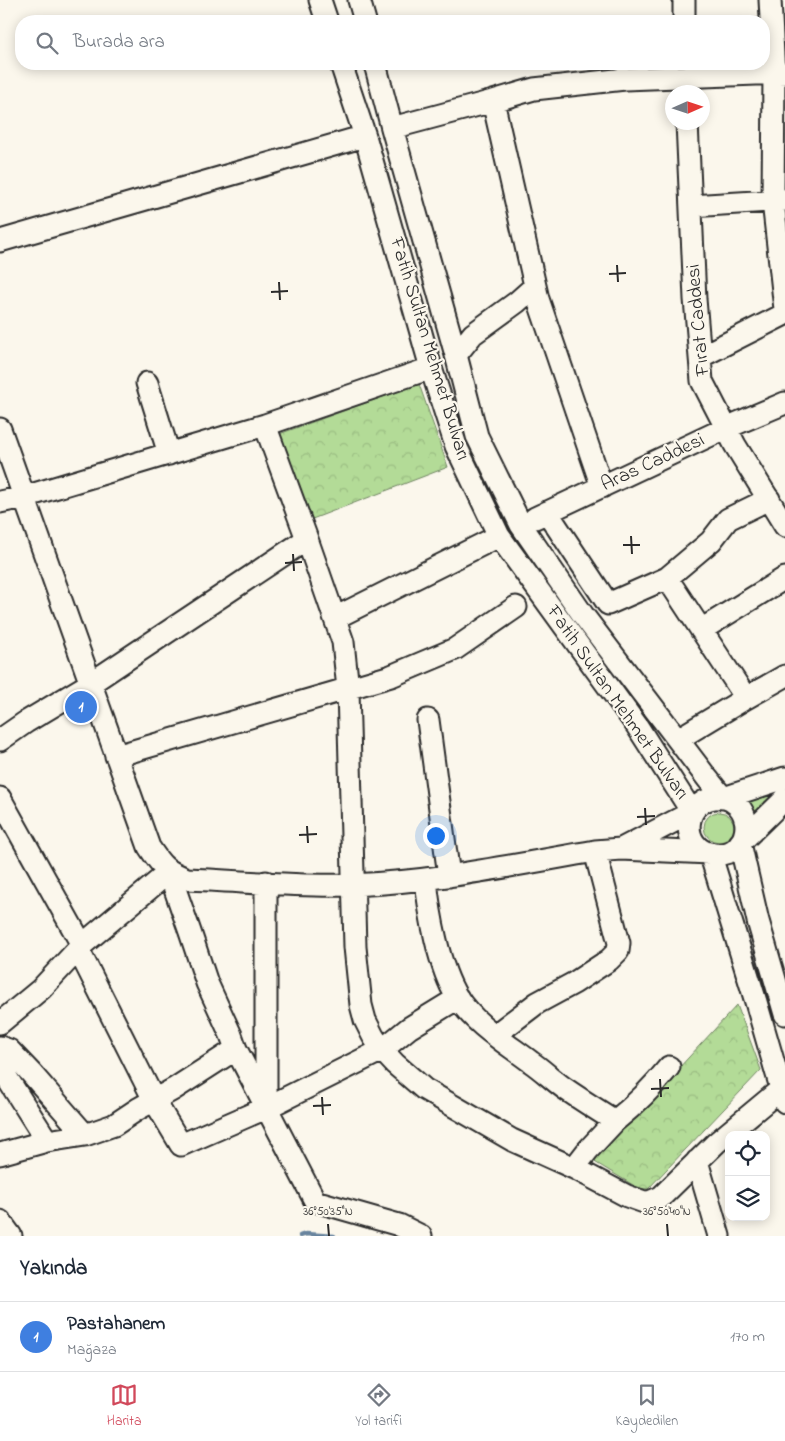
<!DOCTYPE html>
<html lang="tr">
<meta charset="utf-8">
<style>
body{margin:0;font-family:"Indie Flower",sans-serif;background:#f2f2f3;color:#1f2937}
.controls{position:absolute;right:15px;bottom:15px;display:grid;overflow:hidden;border-radius:10px;box-shadow:0 2px 12px #0003}
.controls button{width:45px;height:45px;display:grid;place-items:center;padding:0;border:0;border-bottom:1px solid #e0e1e3;background:#fff;color:#1f2937;font:25px sans-serif}
.compass{position:absolute;left:665px;top:85px;width:45px;height:45px;border-radius:50%;background:#fff;box-shadow:0 2px 12px #0003;rotate:87deg}
.you{position:absolute;left:435px;top:835px;width:18px;height:18px;margin:-12px;border:4px solid #fff;border-radius:50%;background:#1a73e8;box-shadow:0 0 0 8px #1a73e833}
.badge{display:grid;place-items:center;width:32px;height:32px;border-radius:50%;background:#d1495b;color:#fff;font-size:16px;font-weight:700}
.pin{position:absolute;translate:-50% -50%;border:2px solid #fff;box-shadow:0 1px 5px #0006}
.list{margin:0;padding:0;list-style:none}
h2{display:flex;justify-content:space-between;align-items:center;height:65px;margin:0;padding:0 20px;font-size:21px}
h2 small{font-size:16px;font-weight:400;color:#747a83}
.list li{display:grid;grid-template-columns:32px 1fr auto;gap:15px;align-items:center;box-sizing:border-box;height:70px;padding:0 20px;border-top:1px solid #e0e1e3}
.list b{display:block;font-size:19px;white-space:nowrap}
.list p{margin:0;font-size:16px;white-space:nowrap;color:#747a83}
.list em{font-size:16px;font-style:normal;color:#747a83}
.icon{flex:none;width:28px;height:28px;fill:none;stroke:currentColor;stroke-width:2;stroke-linecap:round;stroke-linejoin:round}
.map{position:relative;flex:none;width:785px;height:1236px;overflow:hidden}
.search{position:absolute;background:#fff;box-shadow:0 2px 12px #0003;left:15px;right:15px;top:15px;height:55px;display:flex;align-items:center;gap:12px;box-sizing:border-box;padding:0 18px;border-radius:20px;color:#747a83;font-size:19px}
.sheet{height:135px;background:#fff}
nav{display:flex;justify-content:space-around;align-items:center;box-sizing:border-box;height:70px;border-top:1px solid #e0e1e3;background:#fff;font-size:14px;color:#747a83}
nav a{display:grid;justify-items:center;gap:2px}
nav .on{color:#d1495b}
.map>svg:first-child{display:block}
.grass{fill:#b3db97;stroke:#6f8361}
.forest{fill:url(#forest-crowns);stroke:#6f8361}
.lines{fill:none;stroke-linecap:round;stroke-linejoin:round}
.stream{stroke:#67849e;stroke-width:4.5}
.minor-casing{stroke:#2b2b2b;stroke-width:25}
.minor{stroke:#fbf7ec;stroke-width:21}
.ticks{fill:none;stroke:#2b2b2b;stroke-width:2}
.labels{text-anchor:middle;dominant-baseline:central;stroke-width:4.5;stroke-linejoin:round;paint-order:stroke}
.street-label{font-size:20px;fill:#2b2b2b;stroke:#fbf7ec}
.ticks-label{font-size:12px;text-anchor:middle;fill:#2b2b2b;stroke:#fbf7ec;stroke-width:4.5;stroke-linejoin:round;paint-order:stroke}
</style>
<div class="map">
<svg width="785" height="1236" viewBox="0 0 785 1236">
<defs>
<pattern id="forest-crowns" width="20" height="18" patternUnits="userSpaceOnUse" patternTransform="scale(1.25)"><rect width="20" height="18" fill="#b3db97"/><path d="M2 6a3 3 0 1 1 6 0M12 15a3 3 0 1 1 6 0" fill="none" stroke="#9abc82"/></pattern>
</defs>
<rect width="100%" height="100%" fill="#fbf7ec"/>
<filter id="ink" filterUnits="userSpaceOnUse"><feTurbulence type="fractalNoise" baseFrequency=".02" numOctaves="2"/><feDisplacementMap in="SourceGraphic" scale="10" xChannelSelector="R" yChannelSelector="G"/><feConvolveMatrix kernelMatrix="1 2 1 2 8 2 1 2 1" color-interpolation-filters="sRGB"/></filter>
<g filter="url(#ink)">
<path class="grass" d="M 785,785 L 752,818 L 742,802 Z
M704 827a15 15 0 1 1 30 0a15 15 0 1 1-30 0Z"/>
<path class="forest" d="M 419,384 L 448,467 L 307,521 L 279,434 Z
M 737,1005 L 761,1070 L 648,1189 L 638,1188 L 593,1161 Z"/>
<g class="lines">
<path class="stream" d="M 300,1236 L 306,1234 L 334,1236"/>
<g class="minor-casing">
<path id="minor" d="M 320,0 L 327,21
M 359,0 L 365,21
M 684,0 L 684,21
M 770,0 L 774,73 L 773,201 L 785,309
M 341,64 L 365,136 L 431,368 L 456,446 L 499,536 L 637,726 L 692,812 L 621,849
M 375,64 L 392,128 L 456,355 L 477,436 L 521,525 L 583,615 L 707,778 C 712,784 717,791 722,796 C 725,799 729,799 732,801 C 748,811 750,832 739,845 C 733,852 723,855 714,854 C 678,850 681,794 724,798 L 785,778
M 493,101 L 538,299 L 602,487
M 687,122 L 695,299 L 702,381 L 735,445 L 785,526
M 392,128 L 493,101 L 534,89 L 625,79 L 785,73
M 691,206 L 785,200
M 0,241 L 365,136
M 456,355 L 473,334 L 517,302 L 535,286
M 700,357 L 785,314
M 147,383 L 169,454
M 265,425 L 307,539 L 343,642 L 348,689 L 355,947 L 361,1005 L 365,1020 L 373,1036 L 382,1050 L 395,1064 L 424,1089 L 512,1140 L 574,1168 L 627,1196 L 647,1203 L 661,1197 L 716,1143 L 781,1089
M 0,429 L 149,847 C 162,867 165,870 187,879 C 242,881 296,887 351,885 C 433,882 514,865 595,851 L 621,849 L 710,853 L 756,1002 L 785,1102
M 0,502 L 24,497 L 265,425 L 431,368
M 547,512 L 608,604 L 667,578 L 711,541 L 728,519 L 769,499
M 535,518 L 726,428 L 785,403
M 667,578 L 746,698
M 335,618 L 499,536
M 701,630 L 785,578
M 428,720 L 449,876
M 678,739 L 746,698 L 785,676
M 0,740 L 26,722 L 91,683 L 307,539
M 116,756 L 391,676 L 455,649 L 516,607
M 0,798 L 82,945
M 785,799 L 740,843 L 758,921 L 785,1014
M 426,879 C 429,913 439,968 457,997 C 474,1024 506,1043 531,1062 C 544,1071 555,1082 567,1090 C 583,1101 599,1111 615,1121 L 588,1150 L 574,1168
M 266,882 L 266,1105
M 78,949 L 154,1100 L 181,1145 L 266,1108 L 382,1050 L 409,1028 L 458,998
M 0,1023 L 41,989 L 82,945 L 169,872 L 190,932 L 207,983 L 231,1035 L 236,1049 L 315,1201 L 399,1225 L 421,1236
M 495,1035 L 537,1003 L 574,983 L 609,960 L 618,951 L 619,943 L 595,851
M 0,1047 L 9,1050 L 31,1073 L 85,1135
M 0,1067 L 47,1141
M 615,1121 C 635,1105 653,1087 669,1067
M 0,1154 L 47,1141 L 85,1135 L 114,1125 L 138,1109 L 174,1089 L 236,1049
M 697,1161 L 719,1236
M 0,1221 L 11,1236"/>
</g>
<use href="#minor" class="minor"/>
</g>
</g>
<path class="ticks" d="M 617,265 L 618,282M 609,274 L 626,273M 279,282 L 280,300M 271,292 L 288,291M 631,536 L 632,554M 623,545 L 640,545M 293,554 L 294,571M 285,563 L 302,562M 645,808 L 646,825M 637,817 L 655,816M 307,826 L 308,843M 299,835 L 317,834M 660,1079 L 661,1097M 651,1089 L 669,1088M 322,1097 L 323,1115M 313,1106 L 331,1105M 328,1224 L 329,1236M 667,1224 L 668,1236"/>
<g class="labels">
<g class="street-label">
<text transform="translate(699 320) rotate(-95)">Fırat Caddesi</text>
<text transform="translate(429 349) rotate(73)">Fatih Sultan Mehmet Bulvarı</text>
<text transform="translate(653 463) rotate(-25)">Aras Caddesi</text>
<text transform="translate(617 703) rotate(55)">Fatih Sultan Mehmet Bulvarı</text>
</g>
</g>
<g class="ticks-label">
<text x="328" y="1215">36°50'35"N</text>
<text x="667" y="1215">36°50'40"N</text>
</g>
</svg>
<div class="controls">
<button><svg class="icon" aria-label="locate" viewBox="0 0 24 24"><circle cx="12" cy="12" r="6"/><path d="M12 2v4M12 18v4M2 12h4M18 12h4"/></svg></button>
<button><svg class="icon" aria-label="layers" viewBox="0 0 24 24"><path d="M12 4l9 5-9 5-9-5zM3 14l9 5 9-5"/></svg></button>
</div>
<svg class="compass" viewBox="-18 -18 36 36"><path d="M0-13l5 13h-10z" fill="#e53935"/><path d="M0 13l5-13h-10z" fill="#747a83"/></svg>
<div class="you"></div>
<div class="pin badge" style="left:81px;top:707px;background:#3f7fe0">1</div>
<div class="search"><svg class="icon" aria-label="search" viewBox="0 0 24 24"><circle cx="10" cy="10" r="6"/><path d="M15 15l6 6"/></svg>Burada ara</div>
</div>
<section class="sheet">
<h2>Yakında<small></small></h2>
<ul class="list">
<li><span class="badge" style="background:#3f7fe0">1</span><div><b>Pastahanem</b><p>Mağaza</p></div><em>170 m</em></li>
</ul>
</section>
<nav>
<a class="on"><svg class="icon" aria-label="map" viewBox="0 0 24 24"><path d="M3 6l6-2 6 2 6-2v14l-6 2-6-2-6 2zM9 4v14M15 6v14"/></svg>Harita</a>
<a><svg class="icon" aria-label="directions" viewBox="0 0 24 24"><path d="M12 3l9 9-9 9-9-9zM9 14v-3h6M13 9l2 2-2 2"/></svg>Yol tarifi</a>
<a><svg class="icon" aria-label="saved" viewBox="0 0 24 24"><path d="M7 4h10v16l-5-4-5 4z"/></svg>Kaydedilen</a>
</nav>
